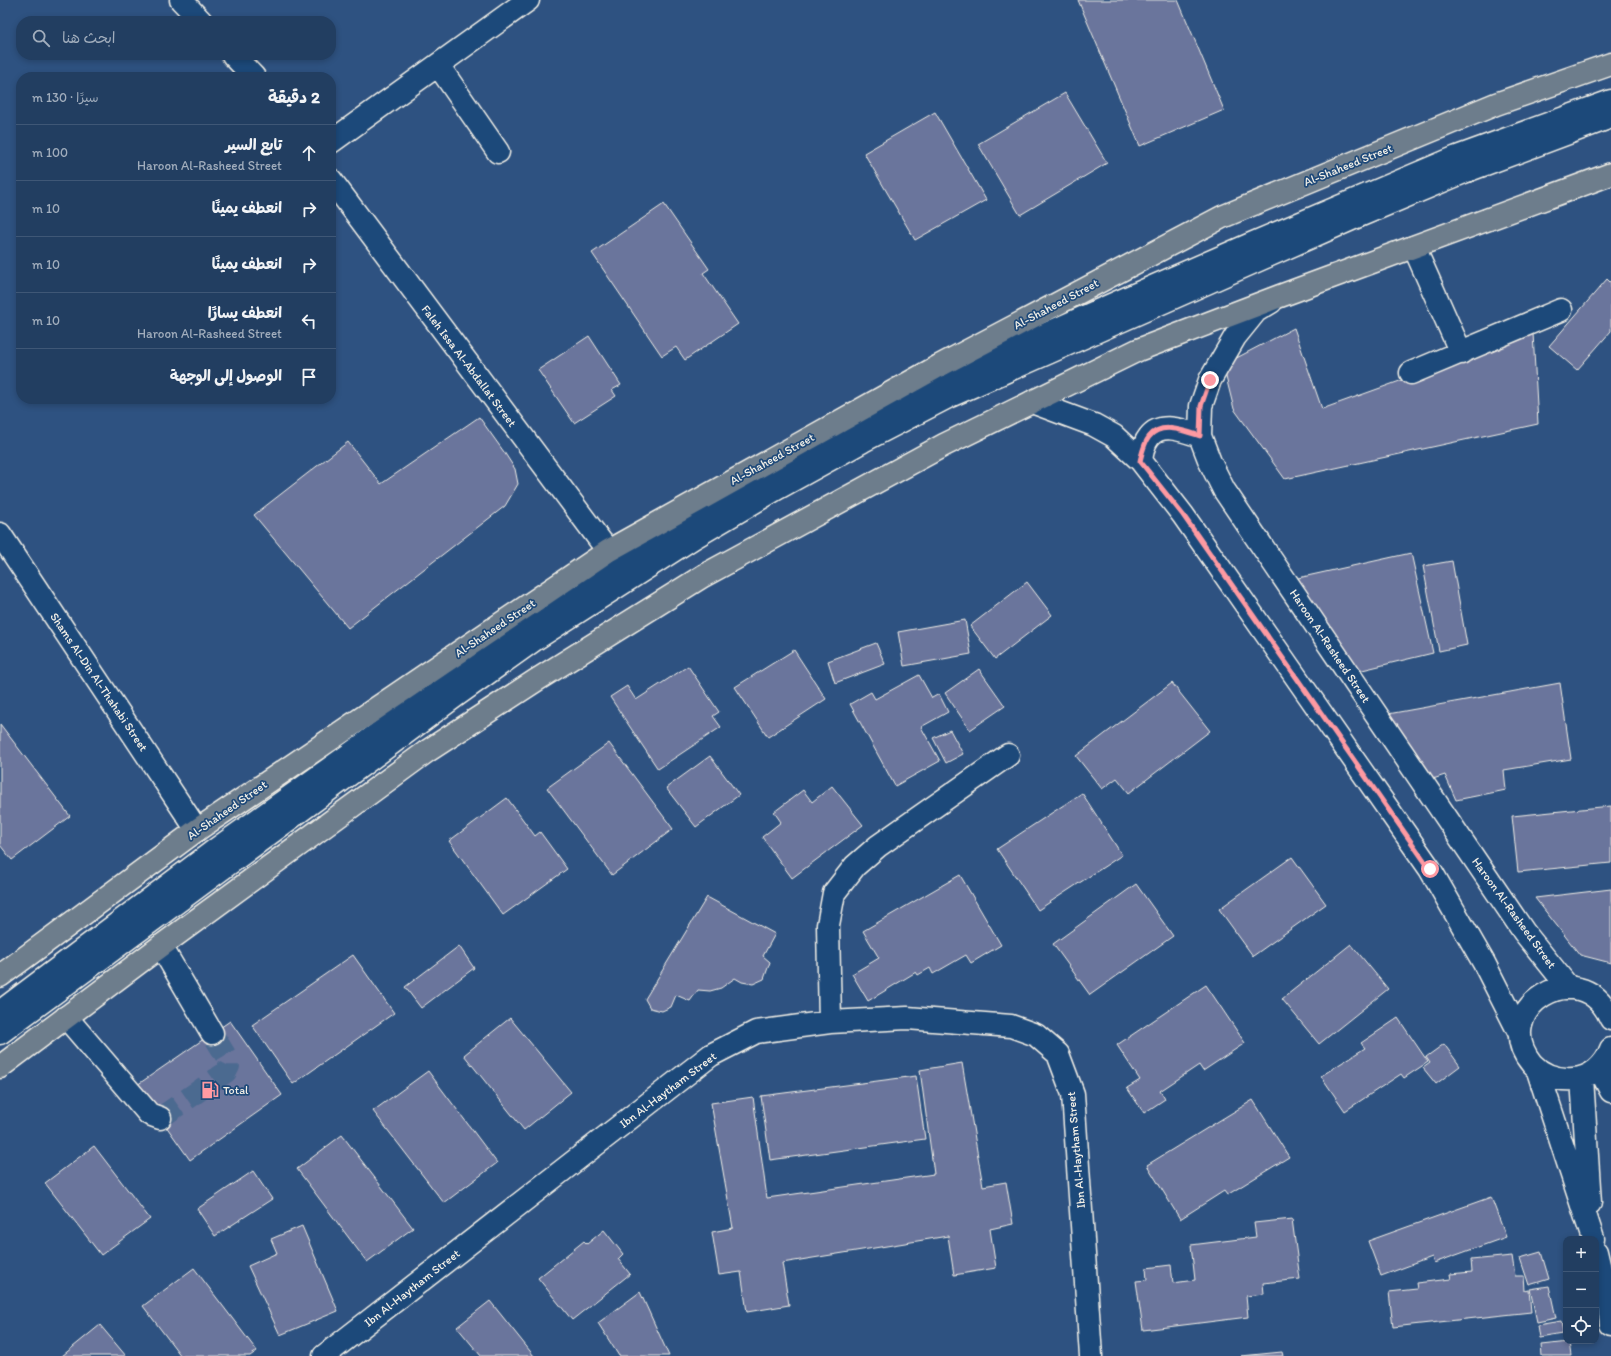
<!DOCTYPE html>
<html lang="ar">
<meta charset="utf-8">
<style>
body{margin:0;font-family:Itim,"Playpen Sans Arabic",sans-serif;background:#2e496a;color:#f1f3f6;direction:rtl}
.controls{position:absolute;right:12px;bottom:12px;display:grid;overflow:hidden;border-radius:8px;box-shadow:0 2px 6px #0003}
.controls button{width:36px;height:36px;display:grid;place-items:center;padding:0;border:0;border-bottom:1px solid #3f5776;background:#223e61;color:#f1f3f6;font:20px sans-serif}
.stop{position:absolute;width:12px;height:12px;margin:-9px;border:3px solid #ff9aa2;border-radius:50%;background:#fff}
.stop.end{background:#ff9aa2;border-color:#fff;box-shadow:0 1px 4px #0008}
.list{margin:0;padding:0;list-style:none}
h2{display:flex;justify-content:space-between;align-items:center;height:52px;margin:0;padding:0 16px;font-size:17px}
h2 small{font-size:13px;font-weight:400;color:#a2aebd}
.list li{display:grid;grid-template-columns:26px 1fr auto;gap:12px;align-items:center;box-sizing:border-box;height:56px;padding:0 16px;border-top:1px solid #3f5776}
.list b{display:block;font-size:15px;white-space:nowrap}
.list p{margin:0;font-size:13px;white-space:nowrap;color:#a2aebd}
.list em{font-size:13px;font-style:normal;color:#a2aebd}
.icon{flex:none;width:22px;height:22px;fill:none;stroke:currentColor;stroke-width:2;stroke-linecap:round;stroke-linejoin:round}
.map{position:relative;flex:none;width:1611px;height:1356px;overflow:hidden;direction:ltr}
.search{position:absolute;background:#223e61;box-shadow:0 2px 6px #0003;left:16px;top:16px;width:320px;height:44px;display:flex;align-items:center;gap:10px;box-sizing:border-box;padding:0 14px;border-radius:16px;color:#a2aebd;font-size:15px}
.panel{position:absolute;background:#223e61;box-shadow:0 2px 6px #0003;left:16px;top:72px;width:320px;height:332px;border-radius:16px;direction:rtl}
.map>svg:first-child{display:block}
.building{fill:#6b749c;stroke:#f4f1e8}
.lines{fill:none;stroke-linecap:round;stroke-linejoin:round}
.minor-tunnel{stroke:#4c6a90;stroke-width:22;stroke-dasharray:22 11;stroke-linecap:butt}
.minor-casing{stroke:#f4f1e8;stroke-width:25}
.highway-casing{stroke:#f4f1e8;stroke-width:25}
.minor{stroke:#1f4a7a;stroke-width:22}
.highway{stroke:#6d7d8c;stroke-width:22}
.route{stroke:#ff9aa2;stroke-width:5}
.labels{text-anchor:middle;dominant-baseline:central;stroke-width:3.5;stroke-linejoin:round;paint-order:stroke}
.street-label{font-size:12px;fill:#f4f1e8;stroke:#1f4a7a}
.poi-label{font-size:12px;fill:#f4f1e8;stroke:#1f4a7a;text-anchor:start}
</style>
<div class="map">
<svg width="1611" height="1356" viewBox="0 0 1611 1356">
<rect width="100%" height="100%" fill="#2e5281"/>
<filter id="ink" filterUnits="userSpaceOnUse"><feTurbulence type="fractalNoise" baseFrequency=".025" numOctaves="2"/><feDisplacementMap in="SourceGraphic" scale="8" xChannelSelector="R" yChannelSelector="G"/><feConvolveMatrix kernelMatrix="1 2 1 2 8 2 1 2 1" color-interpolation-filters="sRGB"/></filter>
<g filter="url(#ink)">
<path class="building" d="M 1078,0 L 1178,0 L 1224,110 L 1140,146 Z
M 1065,93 L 1107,163 L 1020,215 L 978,144 Z
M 935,112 L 986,200 L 915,240 L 864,153 Z
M 664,204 L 709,269 L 703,273 L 738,324 L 685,360 L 676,347 L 662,356 L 592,253 Z
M 1607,279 L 1611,283 L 1611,331 L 1577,370 L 1549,346 Z
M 1294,328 L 1322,409 L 1533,333 L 1538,424 L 1285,479 L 1234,409 L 1223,365 Z
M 589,336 L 621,385 L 612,390 L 616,396 L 574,423 L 538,370 Z
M 479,417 L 504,452 L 515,469 L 518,484 L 505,506 L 348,628 L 254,515 L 348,442 L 381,484 Z
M 1411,553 L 1433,653 L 1354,672 L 1289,580 Z
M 1452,561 L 1467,645 L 1439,651 L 1423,566 Z
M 1027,582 L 1052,615 L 995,659 L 970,626 Z
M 965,620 L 971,654 L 904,666 L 898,632 Z
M 876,643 L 885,664 L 835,683 L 828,661 Z
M 794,650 L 826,699 L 768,737 L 735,687 Z
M 688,666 L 719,712 L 713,716 L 721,727 L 658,769 L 610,697 L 627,686 L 636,700 Z
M 979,669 L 1005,706 L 970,730 L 945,693 Z
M 919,675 L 932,698 L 939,694 L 948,712 L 921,727 L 940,761 L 895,786 L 850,704 L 871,692 L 875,699 Z
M 1172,683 L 1210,731 L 1129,793 L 1117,778 L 1102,789 L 1076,756 Z
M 1560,683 L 1571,759 L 1504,770 L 1506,790 L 1456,800 L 1445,775 L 1430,780 L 1388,714 Z
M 0,724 L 70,816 L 12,860 L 0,845 Z
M 950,730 L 963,754 L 946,763 L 933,738 Z
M 609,743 L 673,829 L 612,875 L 547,788 Z
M 710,756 L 739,795 L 696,827 L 666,788 Z
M 832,786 L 863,825 L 792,878 L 762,837 L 781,822 L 774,812 L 803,790 L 812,802 Z
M 1082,793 L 1122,855 L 1038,910 L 997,849 Z
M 507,798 L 535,836 L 540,832 L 567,869 L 503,915 L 449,841 Z
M 1611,806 L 1611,863 L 1518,872 L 1512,816 Z
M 1292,857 L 1326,904 L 1253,956 L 1219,909 Z
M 960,875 L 1001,945 L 971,963 L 966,955 L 933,974 L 930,968 L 918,975 L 916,972 L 868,1001 L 852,974 L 879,958 L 863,931 Z
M 1136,884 L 1173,936 L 1090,995 L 1053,944 Z
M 1611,889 L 1611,963 L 1580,955 L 1535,898 Z
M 707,897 L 775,934 L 763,956 L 770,962 L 764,979 L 753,984 L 742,982 L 735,978 L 721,988 L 710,991 L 698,990 L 690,1001 L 676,995 L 671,1007 L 662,1011 L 650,1008 L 645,999 Z
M 1351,944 L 1388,989 L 1319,1044 L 1282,999 Z
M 459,946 L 474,968 L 421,1008 L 405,987 Z
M 353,955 L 394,1013 L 293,1084 L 252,1025 Z
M 1206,985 L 1245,1043 L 1203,1071 L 1199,1065 L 1160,1091 L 1165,1099 L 1144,1113 L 1127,1088 L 1140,1080 L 1117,1045 Z
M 510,1018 L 571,1092 L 524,1130 L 464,1055 Z
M 1398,1018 L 1428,1062 L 1404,1078 L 1401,1074 L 1345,1111 L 1321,1076 L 1365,1048 L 1361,1043 Z
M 230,1021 L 282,1095 L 190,1160 L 137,1085 Z
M 1444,1044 L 1460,1066 L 1436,1084 L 1423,1068 L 1430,1063 L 1426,1057 Z
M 962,1063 L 983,1186 L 1006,1182 L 1013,1224 L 990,1229 L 996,1268 L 954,1275 L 948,1236 L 782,1263 L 789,1305 L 747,1312 L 741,1272 L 719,1275 L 712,1232 L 733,1228 L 711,1103 L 753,1097 L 767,1198 L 934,1174 L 920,1070 Z
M 428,1071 L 497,1163 L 444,1203 L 373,1111 Z
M 916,1076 L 925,1139 L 770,1160 L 761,1096 Z
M 1253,1100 L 1289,1157 L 1227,1195 L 1224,1191 L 1180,1219 L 1147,1165 Z
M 342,1135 L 413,1228 L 367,1262 L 297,1169 Z
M 94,1146 L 150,1219 L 101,1255 L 45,1183 Z
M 253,1171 L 272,1199 L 215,1236 L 197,1209 Z
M 1491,1197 L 1506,1237 L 1434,1263 L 1432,1257 L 1381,1276 L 1368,1241 Z
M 1292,1219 L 1300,1279 L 1263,1283 L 1264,1294 L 1246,1296 L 1248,1317 L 1143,1330 L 1136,1281 L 1147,1280 L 1146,1268 L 1171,1265 L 1173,1283 L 1195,1280 L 1191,1245 L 1256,1237 L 1254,1223 Z
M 302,1226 L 338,1311 L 280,1335 L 248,1266 L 277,1253 L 271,1239 Z
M 604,1230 L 623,1254 L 618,1259 L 630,1274 L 572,1320 L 538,1278 L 584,1241 L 587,1244 Z
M 1541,1252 L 1549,1279 L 1529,1285 L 1520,1258 Z
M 1512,1256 L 1515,1276 L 1524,1276 L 1525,1291 L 1529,1290 L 1531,1312 L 1393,1327 L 1389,1292 L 1417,1289 L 1416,1283 L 1451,1279 L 1450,1274 L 1472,1272 L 1471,1260 Z
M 194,1268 L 257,1351 L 250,1356 L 181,1356 L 143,1306 Z
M 1549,1286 L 1556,1318 L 1537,1322 L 1530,1289 Z
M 640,1292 L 669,1356 L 619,1356 L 598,1323 Z
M 490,1301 L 534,1356 L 481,1356 L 457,1327 Z
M 1561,1321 L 1563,1334 L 1539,1338 L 1537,1325 Z
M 100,1325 L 126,1356 L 62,1356 Z
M 1569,1342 L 1571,1356 L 1542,1356 L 1541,1345 Z
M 1282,1352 L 1283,1356 L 1241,1356 Z"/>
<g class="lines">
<path class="minor-tunnel" d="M 160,1118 L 226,1072 L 229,1066 L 229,1061 L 212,1033"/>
<g class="minor-casing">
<path id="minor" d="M 181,0 L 201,21
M 233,55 L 254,77
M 438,65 L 498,152
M 331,142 L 528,0
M 331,180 L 608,551
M 1414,247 L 1461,353
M 1271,302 L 1256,311 L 1235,337 L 1210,380 L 1201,406 L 1200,436 L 1210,462 L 1224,490 L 1524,932 L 1569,988
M 1411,373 L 1561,310
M 1032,402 L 1094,425 L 1114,436 L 1141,461 L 1183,515 L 1430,869 L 1484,963 L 1520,1034
M 1141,461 C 1142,453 1144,443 1149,437 C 1161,421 1185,431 1200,436
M 0,534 L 197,830
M 161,946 L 212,1033
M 0,1012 L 215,850 L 357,749 L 466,668 L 578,591 L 693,519 L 795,460 L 899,405 L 1004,353 L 1111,305 L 1251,244 L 1457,157 L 1611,101
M 66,1017 L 149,1114 L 160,1118
M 1611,1019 C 1580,949 1487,1011 1532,1064 C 1543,1076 1557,1080 1573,1079 C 1590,1078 1605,1066 1611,1049
M 830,1022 L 828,925 L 834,893 L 855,866 L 878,846 L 1008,755
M 0,1033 L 457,695 L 534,640 L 693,538 L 778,488 L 863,441 L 950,396 L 1354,218 L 1464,172 L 1611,117
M 1599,1068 L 1611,1091
M 1538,1071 L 1593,1239
M 1582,1078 L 1590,1203
M 1596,1252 L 1609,1306 L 1611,1324
M 324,1356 L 711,1055 L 756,1032 L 830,1022 L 907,1018 L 1011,1026 L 1036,1035 L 1058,1054 L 1073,1094 L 1091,1356"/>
</g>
<g class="highway-casing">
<path id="highway" d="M 0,976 L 197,830 L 608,551 L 939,366 L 1222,217 L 1496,104 L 1611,64
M 0,1067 L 161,946 L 426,752 L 535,681 L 703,576 L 944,445 L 1138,350 L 1280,296 L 1611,174"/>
</g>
<use href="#minor" class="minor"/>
<use href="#highway" class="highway"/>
</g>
</g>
<g class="lines" filter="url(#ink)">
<path class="route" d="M 1210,380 L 1201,406 L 1200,436 C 1185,431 1161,421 1149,437 C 1144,443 1142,453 1140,461 L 1183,515 L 1430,869"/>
</g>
<defs>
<g id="fuel-bare" transform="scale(1.38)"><path d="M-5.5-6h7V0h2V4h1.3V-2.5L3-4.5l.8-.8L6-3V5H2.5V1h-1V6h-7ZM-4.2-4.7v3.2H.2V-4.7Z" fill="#ff9aa2" stroke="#1f4a7a" stroke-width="2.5" paint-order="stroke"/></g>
</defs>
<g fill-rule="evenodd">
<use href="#fuel-bare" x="210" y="1090"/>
</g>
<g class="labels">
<g class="street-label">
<text transform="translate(1348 165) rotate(-22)">Al-Shaheed Street</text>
<text transform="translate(1056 304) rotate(-28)">Al-Shaheed Street</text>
<text transform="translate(469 366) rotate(53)">Faleh Issa Al-Abdallat Street</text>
<text transform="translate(772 459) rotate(-29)">Al-Shaheed Street</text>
<text transform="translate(495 628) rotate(-34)">Al-Shaheed Street</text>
<text transform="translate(1330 646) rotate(56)">Haroon Al-Rasheed Street</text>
<text transform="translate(99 682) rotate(56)">Shams Al-Din Al-Thahabi Street</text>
<text transform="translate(227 810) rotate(-35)">Al-Shaheed Street</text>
<text transform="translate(1514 913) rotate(54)">Haroon Al-Rasheed Street</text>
<text transform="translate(668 1090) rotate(-37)">Ibn Al-Haytham Street</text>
<text transform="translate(1076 1150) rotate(-95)">Ibn Al-Haytham Street</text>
<text transform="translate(412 1288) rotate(-38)">Ibn Al-Haytham Street</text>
</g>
<g class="poi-label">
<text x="223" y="1090">Total</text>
</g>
</g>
</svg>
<div class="controls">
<button>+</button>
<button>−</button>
<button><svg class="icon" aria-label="locate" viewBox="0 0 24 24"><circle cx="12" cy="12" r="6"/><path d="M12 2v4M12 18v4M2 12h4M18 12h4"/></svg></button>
</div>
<div class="stop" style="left:1430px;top:869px"></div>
<div class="stop end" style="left:1210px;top:380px"></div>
<div class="search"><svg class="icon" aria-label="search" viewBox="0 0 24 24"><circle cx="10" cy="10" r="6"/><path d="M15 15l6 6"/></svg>ابحث هنا</div>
<section class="panel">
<h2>2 دقيقة<small>سيرًا · 130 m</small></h2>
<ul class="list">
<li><svg class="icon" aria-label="ahead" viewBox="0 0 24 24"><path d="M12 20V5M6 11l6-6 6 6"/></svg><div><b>تابع السير</b><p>Haroon Al-Rasheed Street</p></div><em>100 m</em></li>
<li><svg class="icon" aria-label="right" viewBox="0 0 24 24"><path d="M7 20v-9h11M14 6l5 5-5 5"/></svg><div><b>انعطف يمينًا</b></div><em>10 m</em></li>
<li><svg class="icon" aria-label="right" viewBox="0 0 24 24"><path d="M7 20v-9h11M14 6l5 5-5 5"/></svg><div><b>انعطف يمينًا</b></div><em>10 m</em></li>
<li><svg class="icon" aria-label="left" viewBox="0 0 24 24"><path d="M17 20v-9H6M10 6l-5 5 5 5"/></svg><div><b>انعطف يسارًا</b><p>Haroon Al-Rasheed Street</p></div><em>10 m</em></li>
<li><svg class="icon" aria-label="arrive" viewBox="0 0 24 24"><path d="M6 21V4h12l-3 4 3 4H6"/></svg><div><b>الوصول إلى الوجهة</b></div></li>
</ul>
</section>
</div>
